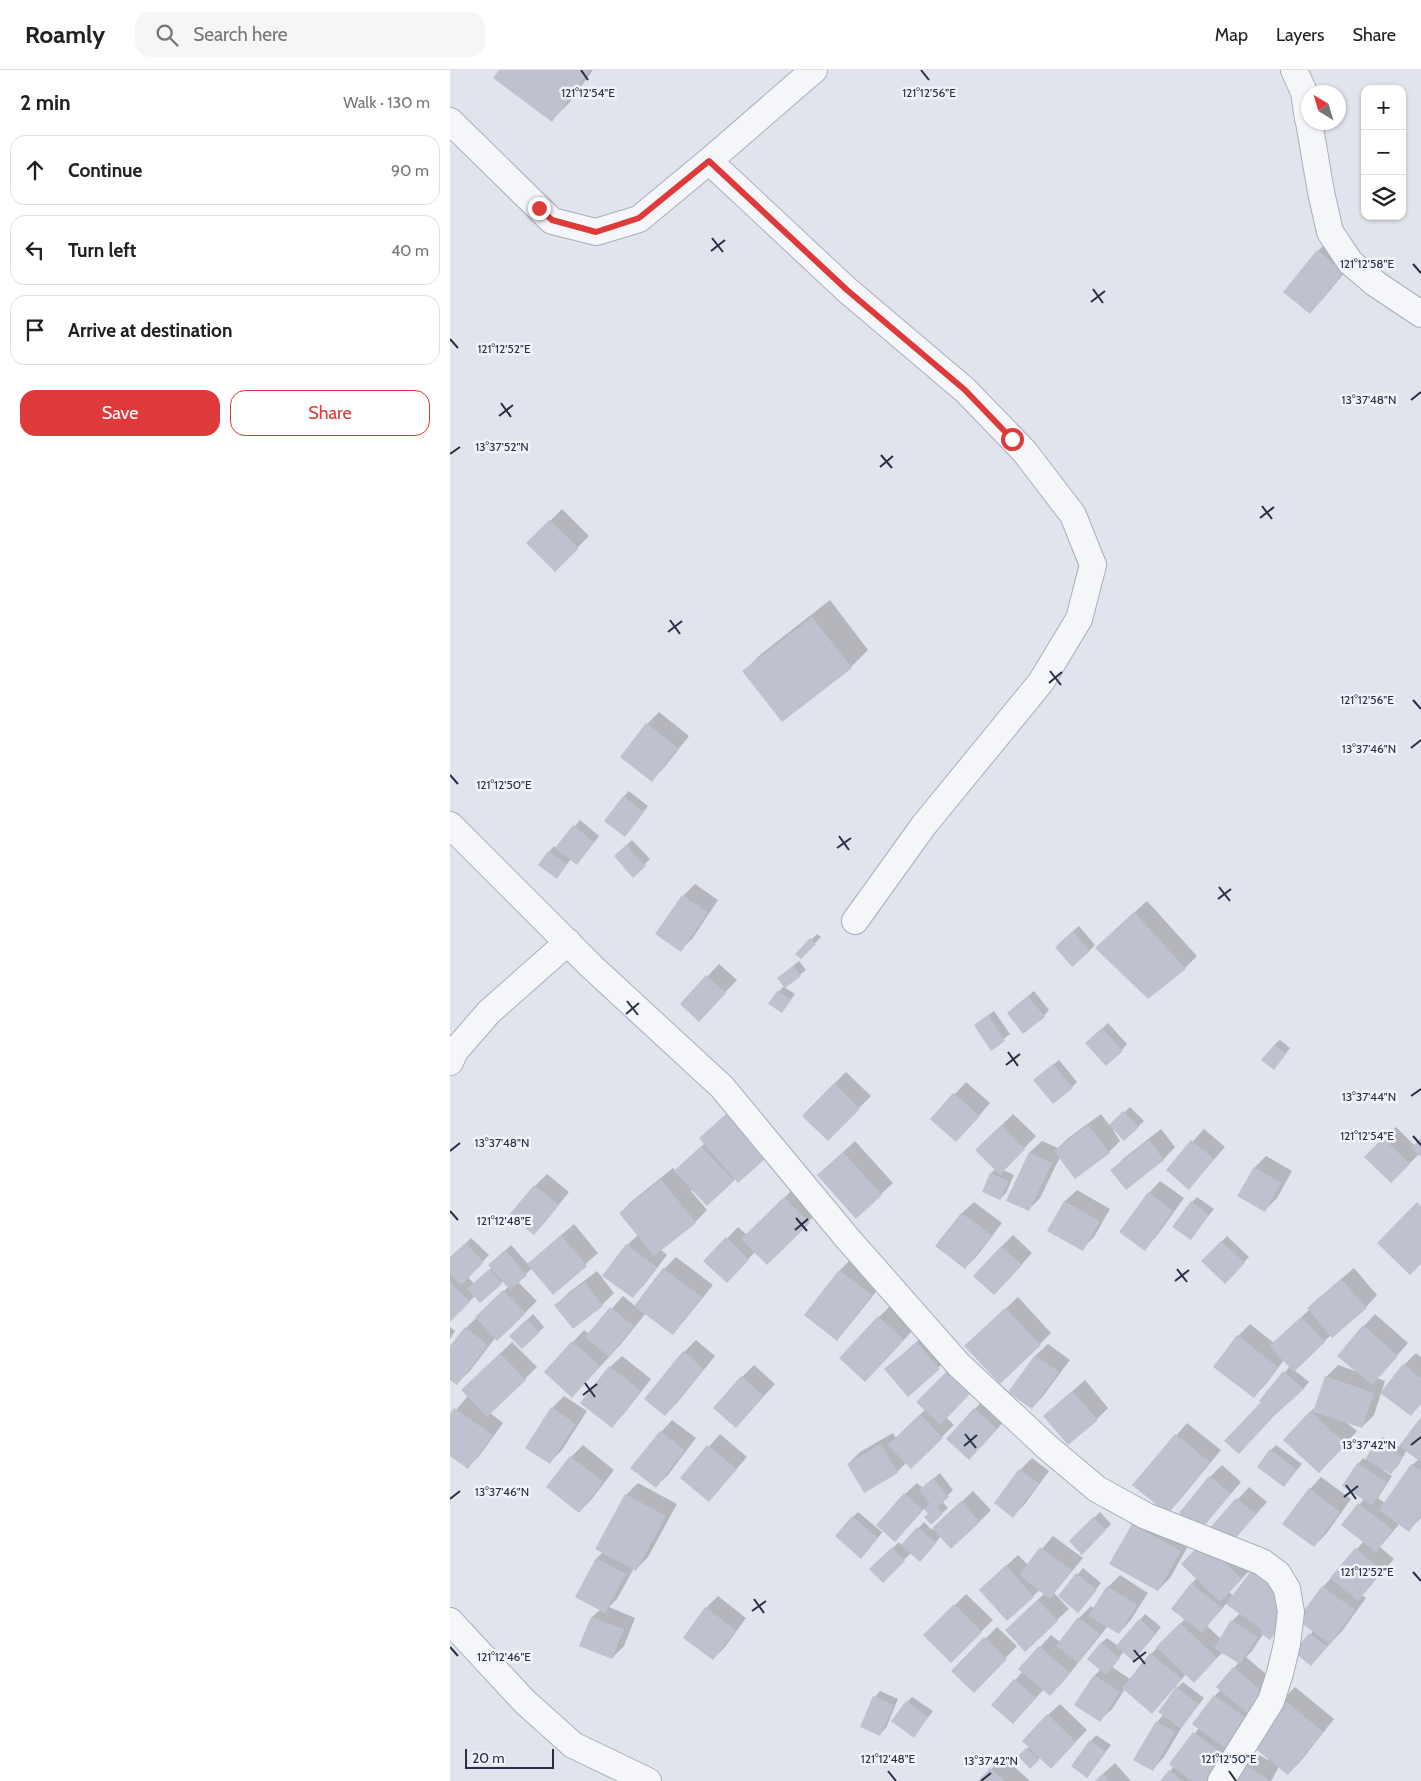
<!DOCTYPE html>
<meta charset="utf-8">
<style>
body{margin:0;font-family:Cabin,sans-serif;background:#f6f6f6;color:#202124}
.controls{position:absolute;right:15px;top:15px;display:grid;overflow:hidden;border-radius:10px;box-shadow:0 1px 4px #0004}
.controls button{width:45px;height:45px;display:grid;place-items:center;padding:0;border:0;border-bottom:1px solid #e0e0e0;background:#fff;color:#202124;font:25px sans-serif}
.compass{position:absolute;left:851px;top:15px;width:45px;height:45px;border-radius:50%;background:#fff;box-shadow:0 1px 4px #0004;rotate:322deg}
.scale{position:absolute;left:15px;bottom:12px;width:89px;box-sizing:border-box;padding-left:5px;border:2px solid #272e46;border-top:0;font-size:14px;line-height:18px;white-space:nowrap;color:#272e46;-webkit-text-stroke:4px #f1f3f8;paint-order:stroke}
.stop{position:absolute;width:15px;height:15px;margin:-11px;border:4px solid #de3a39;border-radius:50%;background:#fff}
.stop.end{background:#de3a39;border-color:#fff;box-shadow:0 1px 5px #0008}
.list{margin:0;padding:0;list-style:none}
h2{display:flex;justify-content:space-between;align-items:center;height:65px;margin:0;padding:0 20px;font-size:21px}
h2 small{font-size:16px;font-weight:400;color:#757577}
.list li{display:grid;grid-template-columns:32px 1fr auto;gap:15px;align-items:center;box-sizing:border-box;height:70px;margin:0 10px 10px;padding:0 10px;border:1px solid #e0e0e0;border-radius:15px}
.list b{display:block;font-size:19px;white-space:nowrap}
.list em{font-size:16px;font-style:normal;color:#757577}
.actions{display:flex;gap:10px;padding:15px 20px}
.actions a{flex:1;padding:11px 0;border:1px solid #de3a39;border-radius:15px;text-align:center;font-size:18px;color:#de3a39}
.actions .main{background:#de3a39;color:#fff}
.icon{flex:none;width:28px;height:28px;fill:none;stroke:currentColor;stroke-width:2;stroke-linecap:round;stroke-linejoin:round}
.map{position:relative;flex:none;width:971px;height:1711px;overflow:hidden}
header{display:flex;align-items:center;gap:30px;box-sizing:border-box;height:70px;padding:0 25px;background:#fff;border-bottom:1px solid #e0e0e0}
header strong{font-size:24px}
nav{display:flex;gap:28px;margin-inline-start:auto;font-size:18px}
.search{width:350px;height:45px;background:#f6f6f6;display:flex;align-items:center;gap:12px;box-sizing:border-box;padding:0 18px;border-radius:15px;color:#757577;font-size:19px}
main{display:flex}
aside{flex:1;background:#fff}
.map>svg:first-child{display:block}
.shadow{fill:#0003;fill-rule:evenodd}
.building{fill:#bec2cf}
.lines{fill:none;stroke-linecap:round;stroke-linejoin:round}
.street-casing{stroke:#a9adba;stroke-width:28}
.street{stroke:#f5f6f9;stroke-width:26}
.route{stroke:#de3a39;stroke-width:6}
.ticks{fill:none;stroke:#272e46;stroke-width:2}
.ticks-label{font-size:12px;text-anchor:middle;fill:#272e46;stroke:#f1f3f8;stroke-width:5;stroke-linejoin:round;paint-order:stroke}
</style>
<header>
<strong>Roamly</strong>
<div class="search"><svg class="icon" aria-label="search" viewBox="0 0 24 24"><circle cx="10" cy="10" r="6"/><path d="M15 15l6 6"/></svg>Search here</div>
<nav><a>Map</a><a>Layers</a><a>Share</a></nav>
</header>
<main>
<aside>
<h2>2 min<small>Walk · 130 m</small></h2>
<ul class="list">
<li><svg class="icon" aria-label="ahead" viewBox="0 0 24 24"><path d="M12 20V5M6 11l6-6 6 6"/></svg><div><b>Continue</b></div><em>90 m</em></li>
<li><svg class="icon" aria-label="left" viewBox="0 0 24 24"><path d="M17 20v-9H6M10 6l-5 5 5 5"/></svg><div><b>Turn left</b></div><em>40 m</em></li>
<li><svg class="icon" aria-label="arrive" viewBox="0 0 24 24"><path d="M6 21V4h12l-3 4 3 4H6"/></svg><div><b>Arrive at destination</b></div></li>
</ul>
<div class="actions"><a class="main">Save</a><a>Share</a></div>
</aside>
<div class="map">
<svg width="971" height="1711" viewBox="0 0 971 1711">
<rect width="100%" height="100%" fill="#e1e4ec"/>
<path class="shadow" d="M 51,0 L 143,0 L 119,33 L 102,50 Z
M 880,169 L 905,190 L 872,230 L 860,242 L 868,181 Z
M 112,439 L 139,466 L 105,500 L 78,473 Z
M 380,530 L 418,580 L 401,597 L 294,601 L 311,584 Z
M 209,642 L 239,666 L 213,699 L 201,710 L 197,654 Z
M 179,721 L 198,736 L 180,759 L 173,727 Z
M 130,750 L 149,766 L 132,788 L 121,789 L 107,807 L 99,782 L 104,776 L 107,778 Z
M 182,770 L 200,789 L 183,806 L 165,786 Z
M 245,814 L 268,830 L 242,869 L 230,880 L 233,826 Z
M 697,831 L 747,886 L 735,898 L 698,927 L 658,866 Z
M 629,856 L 645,875 L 640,880 L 612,871 Z
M 367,864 L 371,867 L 351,888 L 347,884 Z
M 349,891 L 356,900 L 334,917 L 345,924 L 332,942 L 328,922 L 334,916 L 328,908 Z
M 269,894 L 287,910 L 260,938 L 232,934 Z
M 584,921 L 599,940 L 594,946 L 564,937 Z
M 544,941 L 560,964 L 541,979 L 525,955 Z
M 658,953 L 677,974 L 672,980 L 642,968 Z
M 830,970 L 840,978 L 829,993 L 824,975 Z
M 609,990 L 627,1012 L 622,1017 L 591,1005 Z
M 396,1002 L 421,1026 L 378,1069 L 353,1045 Z
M 516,1012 L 540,1033 L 518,1059 L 482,1049 Z
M 295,1027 L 334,1070 L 322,1082 L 286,1108 L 257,1135 L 243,1119 L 241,1121 L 257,1140 L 245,1152 L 210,1179 L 217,1185 L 194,1215 L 183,1226 L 177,1175 L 188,1165 L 170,1143 L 182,1131 L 223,1098 L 226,1101 L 255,1073 Z
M 680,1037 L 694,1051 L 674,1070 L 664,1059 L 663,1060 L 670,1071 L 659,1082 L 610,1087 L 590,1128 L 578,1140 L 557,1130 L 580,1082 L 592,1071 L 608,1078 L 617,1069 L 651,1044 L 660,1056 Z
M 563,1044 L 586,1066 L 553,1100 L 564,1105 L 556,1123 L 550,1129 L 533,1121 L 541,1103 L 546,1099 L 527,1080 Z
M 946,1057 L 965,1076 L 971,1069 L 971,1086 L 969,1084 L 941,1112 L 916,1087 Z
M 711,1059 L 725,1077 L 714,1089 L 676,1118 L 662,1100 L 674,1088 Z
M 754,1059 L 775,1077 L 739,1118 L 717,1100 Z
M 405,1071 L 443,1113 L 406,1147 L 380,1094 Z
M 816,1086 L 842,1101 L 827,1128 L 815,1140 L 805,1097 Z
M 97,1104 L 119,1122 L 96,1151 L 84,1163 L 85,1116 Z
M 710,1111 L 734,1128 L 706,1167 L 694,1179 L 699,1123 Z
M 346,1116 L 370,1140 L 317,1193 L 305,1182 L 277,1211 L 255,1191 L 288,1157 L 297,1165 Z
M 627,1120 L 660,1139 L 644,1167 L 632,1179 L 599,1160 L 615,1131 Z
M 747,1127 L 764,1139 L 740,1169 L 742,1132 Z
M 524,1132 L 552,1153 L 527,1186 L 515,1198 L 487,1176 L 512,1143 Z
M 124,1154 L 148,1183 L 103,1223 L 82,1198 L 68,1212 L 87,1231 L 48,1269 L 46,1267 L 19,1302 L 7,1313 L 0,1308 L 0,1278 L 16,1258 L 59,1216 L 54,1210 L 31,1231 L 25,1226 L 0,1250 L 0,1189 L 21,1168 L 39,1185 L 18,1207 L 24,1214 L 42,1198 L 40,1195 L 61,1175 L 78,1194 Z
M 563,1165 L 582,1183 L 556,1212 L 551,1177 Z
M 777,1166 L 799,1187 L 775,1212 L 753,1191 Z
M 226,1187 L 263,1215 L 234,1251 L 222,1263 L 196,1243 L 171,1274 L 134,1314 L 123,1272 L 134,1260 L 139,1264 L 173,1226 L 185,1236 L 214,1199 Z
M 401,1189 L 433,1213 L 398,1257 L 387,1269 L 390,1200 Z
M 904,1198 L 927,1225 L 916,1237 L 881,1265 L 844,1300 L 859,1312 L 854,1318 L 829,1340 L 776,1371 L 812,1333 L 811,1331 L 840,1296 L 834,1290 L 816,1314 L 804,1326 L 788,1266 L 800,1254 L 824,1273 L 859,1240 L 858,1238 L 870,1227 Z
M 147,1201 L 164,1223 L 152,1235 L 106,1235 L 118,1223 Z
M 568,1227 L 601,1263 L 590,1274 L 528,1265 Z
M 440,1236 L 465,1258 L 427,1299 L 429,1247 Z
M 83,1244 L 94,1257 L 72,1278 L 61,1266 Z
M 925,1244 L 958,1273 L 927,1308 L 935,1311 L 924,1345 L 912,1357 L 896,1352 L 907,1361 L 881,1390 L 835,1370 L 866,1336 L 876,1307 L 888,1295 L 908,1302 L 914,1256 Z
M 0,1257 L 5,1261 L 0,1269 Z
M 479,1261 L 501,1286 L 458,1325 L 448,1288 Z
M 246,1270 L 265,1286 L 227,1333 L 215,1345 L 234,1282 Z
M 62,1272 L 87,1297 L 40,1343 L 53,1353 L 30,1385 L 18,1397 L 0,1384 L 0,1347 L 18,1326 L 24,1309 Z
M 598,1274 L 620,1290 L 593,1326 L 582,1338 L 559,1321 L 586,1285 Z
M 966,1283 L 971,1287 L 971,1334 L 961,1345 L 954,1295 Z
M 172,1286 L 201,1309 L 173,1345 L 162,1356 L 160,1297 Z
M 304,1295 L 325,1314 L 286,1357 L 292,1307 Z
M 635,1310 L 658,1338 L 647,1349 L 594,1346 Z
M 114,1326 L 137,1341 L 112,1380 L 100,1392 L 102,1338 Z
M 536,1327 L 558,1347 L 531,1377 L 525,1339 Z
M 476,1339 L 496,1347 L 504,1355 L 461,1397 L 457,1392 L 447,1402 L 398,1394 L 410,1382 L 443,1363 L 446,1368 Z
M 971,1349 L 971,1448 L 959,1460 L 950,1453 L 930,1477 L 944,1489 L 912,1525 L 916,1528 L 892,1561 L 866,1589 L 846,1582 L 864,1560 L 849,1549 L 873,1517 L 914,1471 L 893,1454 L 914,1429 L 908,1394 L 913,1388 L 916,1390 L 927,1372 L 933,1367 L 950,1377 ZM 957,1380 L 969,1389 L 962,1395 L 935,1433 L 928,1428 L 942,1406 L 933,1400 L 934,1398 L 941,1403 L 947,1397 Z
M 222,1350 L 246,1368 L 218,1405 L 206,1416 L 182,1398 L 211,1362 Z
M 737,1353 L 771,1380 L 729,1431 L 718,1442 L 684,1415 Z
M 270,1364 L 297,1387 L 259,1430 L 232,1408 Z
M 133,1375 L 164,1400 L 141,1430 L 129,1442 L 121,1387 Z
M 826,1375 L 852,1394 L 834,1416 L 821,1380 Z
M 582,1388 L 599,1401 L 575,1434 L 563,1446 L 570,1400 Z
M 772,1395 L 791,1412 L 750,1459 L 760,1407 Z
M 490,1403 L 503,1420 L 492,1431 L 498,1438 L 481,1453 L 479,1443 L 475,1438 L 457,1458 L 434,1460 L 416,1482 L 403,1447 L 408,1442 L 432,1462 L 455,1424 L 467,1413 L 473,1418 Z
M 871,1407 L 901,1429 L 876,1464 L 864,1476 L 860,1419 Z
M 188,1413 L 227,1434 L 198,1487 L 186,1499 L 184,1498 L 167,1529 L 159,1537 L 185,1548 L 174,1576 L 162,1588 L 131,1576 L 142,1547 L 151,1539 L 127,1526 L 147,1488 L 153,1482 L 176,1425 Z
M 799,1417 L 817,1432 L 780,1474 L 803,1497 L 779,1522 L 784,1526 L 844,1508 L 831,1557 L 820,1568 L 813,1564 L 802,1581 L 796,1587 L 830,1616 L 763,1711 L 712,1711 L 724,1696 L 721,1694 L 749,1658 L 765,1626 L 771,1619 L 784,1598 L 789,1592 L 773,1582 L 744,1611 L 736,1604 L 726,1616 L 727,1618 L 733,1612 L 754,1628 L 733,1655 L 714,1687 L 703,1699 L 707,1652 L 714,1644 L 727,1618 L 725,1617 L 702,1642 L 675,1619 L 662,1639 L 650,1650 L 626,1634 L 645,1605 L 651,1599 L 651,1573 L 657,1568 L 668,1576 L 695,1544 L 711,1557 L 689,1584 L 674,1581 L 662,1597 L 680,1609 L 701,1584 L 736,1548 L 741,1514 L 747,1508 L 764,1462 L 761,1459 ZM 777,1533 L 790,1543 L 782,1551 L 771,1569 L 757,1556 Z
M 523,1421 L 541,1440 L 529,1452 L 491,1466 L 476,1485 L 461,1483 L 433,1511 L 421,1499 L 449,1472 L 452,1476 L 474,1452 L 482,1460 Z
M 650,1442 L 661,1454 L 632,1483 L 620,1471 Z
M 695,1443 L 742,1469 L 720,1508 L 708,1520 L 661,1494 L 683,1454 Z
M 603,1466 L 633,1488 L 604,1523 L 619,1539 L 607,1550 L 568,1548 L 595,1523 L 590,1520 L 557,1549 L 543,1508 L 568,1485 L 578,1495 Z
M 633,1498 L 651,1513 L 633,1535 L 609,1526 Z
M 670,1505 L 698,1523 L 680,1551 L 669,1563 L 658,1556 L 612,1613 L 600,1625 L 594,1619 L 575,1640 L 565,1610 L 573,1601 L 590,1577 L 601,1565 L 610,1572 L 629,1548 L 641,1536 L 644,1539 L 658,1517 Z
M 516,1524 L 543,1550 L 501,1591 L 475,1565 Z
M 268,1526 L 296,1548 L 275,1577 L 263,1589 L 256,1538 Z
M 547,1557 L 567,1576 L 524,1621 L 503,1601 Z
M 845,1617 L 884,1649 L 850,1692 L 838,1704 L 829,1697 L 821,1711 L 785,1711 L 795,1695 L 806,1683 L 818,1690 L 819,1689 L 833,1629 Z
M 430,1621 L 448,1629 L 436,1658 L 430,1664 L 425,1627 Z
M 462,1627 L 483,1641 L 464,1666 L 457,1632 Z
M 610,1634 L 637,1660 L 613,1685 L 591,1687 L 580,1697 L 569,1686 L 580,1676 L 598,1645 Z
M 646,1665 L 661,1675 L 637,1706 L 641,1671 Z
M 553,1687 L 580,1711 L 530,1711 Z
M 665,1693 L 681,1711 L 645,1711 Z"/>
<path class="building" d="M 49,0 L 140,0 L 102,52 L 43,8 Z
M 867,180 L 894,202 L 860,244 L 833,222 Z
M 99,450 L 129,478 L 105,502 L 76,473 Z
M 362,547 L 402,598 L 332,652 L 292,601 Z
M 196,653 L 228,678 L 202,712 L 170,687 Z
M 173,726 L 194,742 L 175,767 L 154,751 Z
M 123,755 L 144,772 L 127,795 L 105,778 Z
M 176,775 L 196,796 L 183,808 L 164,786 Z
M 98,781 L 117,794 L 107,809 L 88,795 Z
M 232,825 L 258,842 L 231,882 L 205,864 Z
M 684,842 L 736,899 L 698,929 L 645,878 Z
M 623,861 L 640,881 L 622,897 L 605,877 Z
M 360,868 L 366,874 L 351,889 L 345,884 Z
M 343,896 L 351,906 L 335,918 L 327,908 Z
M 256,905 L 276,923 L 249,952 L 230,934 Z
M 327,921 L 341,930 L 332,943 L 318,934 Z
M 578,926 L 595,947 L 573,964 L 557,943 Z
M 538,945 L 555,971 L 541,981 L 524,955 Z
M 652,958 L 673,981 L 656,996 L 635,973 Z
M 824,975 L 836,984 L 824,1000 L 811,990 Z
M 603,994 L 623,1018 L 603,1034 L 583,1010 Z
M 384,1013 L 410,1039 L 378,1071 L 352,1046 Z
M 503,1023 L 530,1046 L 506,1072 L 480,1049 Z
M 283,1038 L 323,1082 L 288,1113 L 249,1068 Z
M 673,1041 L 689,1057 L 674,1071 L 659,1055 Z
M 551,1055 L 575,1079 L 550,1105 L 525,1080 Z
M 638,1055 L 660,1083 L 625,1109 L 604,1081 Z
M 933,1068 L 960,1094 L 941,1113 L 914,1087 Z
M 971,1068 L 971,1087 L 961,1078 Z
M 699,1070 L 714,1090 L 676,1120 L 660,1100 Z
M 741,1070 L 764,1089 L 739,1120 L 716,1100 Z
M 251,1076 L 284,1111 L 257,1136 L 224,1101 Z
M 393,1082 L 432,1125 L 406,1149 L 367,1105 Z
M 579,1082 L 602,1093 L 579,1141 L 556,1131 Z
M 804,1097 L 831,1113 L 815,1142 L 787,1126 Z
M 540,1103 L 559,1111 L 550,1130 L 532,1122 Z
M 211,1109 L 246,1153 L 204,1186 L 169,1143 Z
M 84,1115 L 109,1135 L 84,1165 L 59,1145 Z
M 698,1122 L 723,1141 L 695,1181 L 669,1162 Z
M 334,1127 L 360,1153 L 317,1195 L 291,1169 Z
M 614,1131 L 650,1151 L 633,1181 L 597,1161 Z
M 741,1131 L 759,1145 L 741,1170 L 722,1157 Z
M 967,1132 L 971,1136 L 971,1194 L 960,1205 L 927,1173 Z
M 511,1143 L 542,1165 L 515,1199 L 485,1176 Z
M 111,1165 L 137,1196 L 103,1225 L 77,1194 Z
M 276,1167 L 299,1190 L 277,1213 L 253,1191 Z
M 771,1171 L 795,1193 L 775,1214 L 751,1191 Z
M 15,1173 L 34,1192 L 11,1215 L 0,1204 L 0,1187 Z
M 176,1174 L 207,1197 L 183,1228 L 152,1206 Z
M 551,1176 L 572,1195 L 544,1225 L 523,1206 Z
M 55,1180 L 77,1205 L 60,1220 L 38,1195 Z
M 213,1198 L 252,1227 L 223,1265 L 184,1236 Z
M 39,1199 L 52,1214 L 30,1233 L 17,1219 Z
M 389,1200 L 422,1225 L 387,1271 L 354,1245 Z
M 891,1209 L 917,1238 L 882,1268 L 857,1238 Z
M 0,1212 L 20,1232 L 0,1252 Z
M 135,1212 L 153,1236 L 123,1259 L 104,1235 Z
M 53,1220 L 76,1243 L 47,1271 L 25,1247 Z
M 160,1237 L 184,1256 L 159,1287 L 135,1267 Z
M 555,1238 L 591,1275 L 550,1314 L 514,1276 Z
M 428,1246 L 454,1270 L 415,1312 L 389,1288 Z
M 851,1247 L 875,1272 L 844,1302 L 819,1276 Z
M 77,1249 L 89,1263 L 72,1279 L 59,1266 Z
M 913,1255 L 948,1286 L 922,1315 L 887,1286 Z
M 15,1257 L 38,1275 L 7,1315 L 0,1310 L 0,1276 Z
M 787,1265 L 828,1297 L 804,1328 L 763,1297 Z
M 122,1271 L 150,1296 L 122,1328 L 94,1302 Z
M 467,1272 L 490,1299 L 458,1327 L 434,1299 Z
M 233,1281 L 254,1299 L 215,1346 L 194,1329 Z
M 50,1283 L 76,1310 L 37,1347 L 11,1320 Z
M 585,1285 L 609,1302 L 582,1339 L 558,1322 Z
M 953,1294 L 971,1308 L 971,1333 L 961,1346 L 930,1323 Z
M 159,1296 L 191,1321 L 162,1358 L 130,1333 Z
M 498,1300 L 521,1323 L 490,1355 L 466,1332 Z
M 833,1301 L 854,1319 L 824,1346 L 789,1384 L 774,1371 L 810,1333 L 814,1337 L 809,1331 Z
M 291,1306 L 314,1326 L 286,1358 L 263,1338 Z
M 875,1306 L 924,1323 L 912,1358 L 863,1342 Z
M 622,1321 L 648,1350 L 618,1375 L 593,1346 Z
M 101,1337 L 126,1354 L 100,1394 L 75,1378 Z
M 4,1338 L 43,1365 L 18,1399 L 0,1386 L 0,1344 Z
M 524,1338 L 547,1359 L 519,1390 L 496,1369 Z
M 860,1341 L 896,1374 L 869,1403 L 833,1370 Z
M 470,1344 L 493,1368 L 461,1399 L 438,1375 Z
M 971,1347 L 971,1392 L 949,1376 Z
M 210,1361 L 235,1380 L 206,1418 L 180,1398 Z
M 725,1364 L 760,1392 L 718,1444 L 682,1415 Z
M 926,1372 L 952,1387 L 941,1404 L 915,1389 Z
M 431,1374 L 448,1403 L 414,1423 L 397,1394 Z
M 257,1375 L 287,1399 L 259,1432 L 230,1408 Z
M 820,1379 L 847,1400 L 834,1417 L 807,1397 Z
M 120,1386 L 153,1412 L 129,1443 L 96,1417 Z
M 907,1393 L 937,1412 L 922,1435 L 892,1416 Z
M 961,1394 L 971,1401 L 971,1445 L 959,1462 L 929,1440 Z
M 569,1399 L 589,1413 L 563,1448 L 544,1433 Z
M 759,1406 L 781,1424 L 750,1461 L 729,1443 Z
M 483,1408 L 499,1427 L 487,1437 L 493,1444 L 481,1455 L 474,1447 L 478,1444 L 474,1439 L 480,1434 L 469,1420 Z
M 859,1418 L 890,1442 L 864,1477 L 832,1454 Z
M 454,1423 L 473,1440 L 445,1472 L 426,1455 Z
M 175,1424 L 216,1446 L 186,1501 L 145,1479 Z
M 786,1428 L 806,1444 L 779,1476 L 759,1459 Z
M 511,1431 L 530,1452 L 501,1479 L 482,1458 Z
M 908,1433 L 943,1460 L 926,1482 L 891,1455 Z
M 402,1446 L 428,1468 L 411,1489 L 385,1466 Z
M 643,1447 L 656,1460 L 632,1485 L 619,1471 Z
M 682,1454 L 731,1481 L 708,1521 L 659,1494 Z
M 467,1457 L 486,1473 L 470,1492 L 451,1475 Z
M 753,1471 L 792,1509 L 770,1532 L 731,1494 Z
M 442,1477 L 455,1491 L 433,1513 L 419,1499 Z
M 590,1477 L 622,1500 L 600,1529 L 569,1505 Z
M 905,1478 L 933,1501 L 908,1531 L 880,1508 Z
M 146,1488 L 176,1504 L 155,1543 L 125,1527 Z
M 556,1495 L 584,1527 L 557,1551 L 529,1520 Z
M 803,1498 L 833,1520 L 825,1531 L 835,1538 L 824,1552 L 830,1556 L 820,1570 L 810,1563 L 812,1560 L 776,1534 Z
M 626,1503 L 647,1520 L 628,1543 L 608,1526 Z
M 741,1513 L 772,1538 L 752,1563 L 721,1539 Z
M 657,1516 L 687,1535 L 669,1564 L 638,1546 Z
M 872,1516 L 905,1540 L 880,1574 L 847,1550 Z
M 588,1530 L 608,1551 L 575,1582 L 555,1560 Z
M 504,1534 L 532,1562 L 501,1593 L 473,1565 Z
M 255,1537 L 286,1560 L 263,1590 L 233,1568 Z
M 141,1547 L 174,1559 L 162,1589 L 129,1576 Z
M 628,1547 L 650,1564 L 628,1593 L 606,1576 Z
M 689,1549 L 706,1564 L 683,1591 L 666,1576 Z
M 781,1550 L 808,1567 L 790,1594 L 764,1578 Z
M 730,1553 L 767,1588 L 744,1613 L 706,1577 Z
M 859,1563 L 877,1577 L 861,1596 L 844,1582 Z
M 534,1567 L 557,1589 L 524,1623 L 501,1601 Z
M 651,1572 L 670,1588 L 656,1605 L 637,1589 Z
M 589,1576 L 620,1603 L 600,1626 L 568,1599 Z
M 700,1583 L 732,1609 L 702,1644 L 672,1618 Z
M 783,1597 L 820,1628 L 803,1648 L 766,1617 Z
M 644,1605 L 670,1622 L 650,1652 L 624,1635 Z
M 564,1609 L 586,1628 L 563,1654 L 541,1635 Z
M 726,1617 L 749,1634 L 731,1659 L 708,1642 Z
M 764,1625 L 804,1654 L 783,1684 L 742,1654 Z
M 423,1626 L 444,1635 L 430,1666 L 410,1657 Z
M 832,1628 L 873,1662 L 838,1705 L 797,1672 Z
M 456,1631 L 478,1647 L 464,1668 L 441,1651 Z
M 597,1644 L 626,1672 L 601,1699 L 572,1671 Z
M 706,1651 L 725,1662 L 703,1701 L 683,1690 Z
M 743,1662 L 779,1688 L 762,1711 L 742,1711 L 719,1694 Z
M 640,1670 L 656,1682 L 637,1708 L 621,1696 Z
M 576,1678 L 589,1690 L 580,1699 L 568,1686 Z
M 794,1694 L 818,1709 L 817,1711 L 783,1711 Z
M 540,1698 L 555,1711 L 528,1711 Z
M 719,1700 L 732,1711 L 710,1711 Z
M 653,1704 L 659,1711 L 645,1711 Z"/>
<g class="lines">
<g class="street-casing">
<path id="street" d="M 844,0 L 854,22 L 858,49
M 0,51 L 102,151 L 146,162 L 189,149 L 259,91 L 364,0
M 859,52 L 871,122 L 880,162 L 900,192 L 926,214 L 971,244
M 259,91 L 397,220 L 515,320 L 574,381 L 623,445 L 643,495 L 629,549 L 591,612 L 474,755 L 405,851
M 0,755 L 141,896 L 272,1017 L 398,1169 L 509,1295 L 597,1377 L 647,1419 L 696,1446 L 812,1492 L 828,1504 L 837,1519 L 841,1542 L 837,1574 L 830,1603 L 821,1631 L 771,1711
M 0,992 L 5,981 L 39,942 L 118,872
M 0,1551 L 74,1631 L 123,1675 L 198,1711"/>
</g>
<use href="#street" class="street"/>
</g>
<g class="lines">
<path class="route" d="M 89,138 L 102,150 L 146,162 L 189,148 L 259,91 L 397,220 L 515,320 L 562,369"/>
</g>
<path class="ticks" d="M 131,0 L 138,10M 471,0 L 479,10M 262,168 L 273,182M 261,181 L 275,170M 963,194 L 971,203M 643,219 L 653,233M 641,232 L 655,221M 0,269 L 8,278M 961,330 L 971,322M 51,333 L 61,347M 49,346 L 63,335M 0,384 L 10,377M 431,385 L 442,398M 430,397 L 443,386M 812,436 L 822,449M 810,448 L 824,437M 220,550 L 230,564M 218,562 L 232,551M 600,601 L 611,615M 599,613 L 612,602M 963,630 L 971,639M 961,678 L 971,670M 0,705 L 8,714M 389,766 L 399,780M 387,778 L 401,768M 769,817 L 780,831M 768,829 L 781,819M 177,931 L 188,945M 176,944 L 189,933M 558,982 L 568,996M 556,995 L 570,984M 961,1026 L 971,1019M 963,1066 L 971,1075M 0,1081 L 10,1073M 0,1141 L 8,1150M 346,1148 L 357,1161M 345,1160 L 358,1149M 727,1199 L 737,1212M 725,1211 L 739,1200M 135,1313 L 145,1327M 133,1325 L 147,1314M 515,1364 L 526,1378M 961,1375 L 971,1367M 514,1376 L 527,1365M 896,1415 L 906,1429M 894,1427 L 908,1416M 0,1429 L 10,1421M 963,1502 L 971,1511M 304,1529 L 314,1543M 302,1541 L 316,1531M 0,1577 L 8,1586M 684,1580 L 695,1594M 683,1592 L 696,1582M 438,1701 L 446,1711M 779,1701 L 786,1711M 531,1711 L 541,1703"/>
<g class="ticks-label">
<text x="138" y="27">121°12'54"E</text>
<text x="479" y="27">121°12'56"E</text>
<text x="917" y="198">121°12'58"E</text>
<text x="54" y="283">121°12'52"E</text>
<text x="919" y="334">13°37'48"N</text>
<text x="52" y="381">13°37'52"N</text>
<text x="917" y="634">121°12'56"E</text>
<text x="919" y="683">13°37'46"N</text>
<text x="54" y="719">121°12'50"E</text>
<text x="919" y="1031">13°37'44"N</text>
<text x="917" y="1070">121°12'54"E</text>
<text x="52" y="1077">13°37'48"N</text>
<text x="54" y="1155">121°12'48"E</text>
<text x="919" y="1379">13°37'42"N</text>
<text x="52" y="1426">13°37'46"N</text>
<text x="917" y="1506">121°12'52"E</text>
<text x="54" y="1591">121°12'46"E</text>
<text x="438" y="1693">121°12'48"E</text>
<text x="779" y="1693">121°12'50"E</text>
<text x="541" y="1695">13°37'42"N</text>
</g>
</svg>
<div class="controls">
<button>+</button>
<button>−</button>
<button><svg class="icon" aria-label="layers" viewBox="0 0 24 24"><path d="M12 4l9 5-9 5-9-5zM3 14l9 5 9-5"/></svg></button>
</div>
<svg class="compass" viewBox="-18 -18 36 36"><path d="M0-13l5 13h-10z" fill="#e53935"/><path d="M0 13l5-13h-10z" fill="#757577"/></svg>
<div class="scale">20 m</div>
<div class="stop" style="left:562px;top:369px"></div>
<div class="stop end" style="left:89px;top:138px"></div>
</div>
</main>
